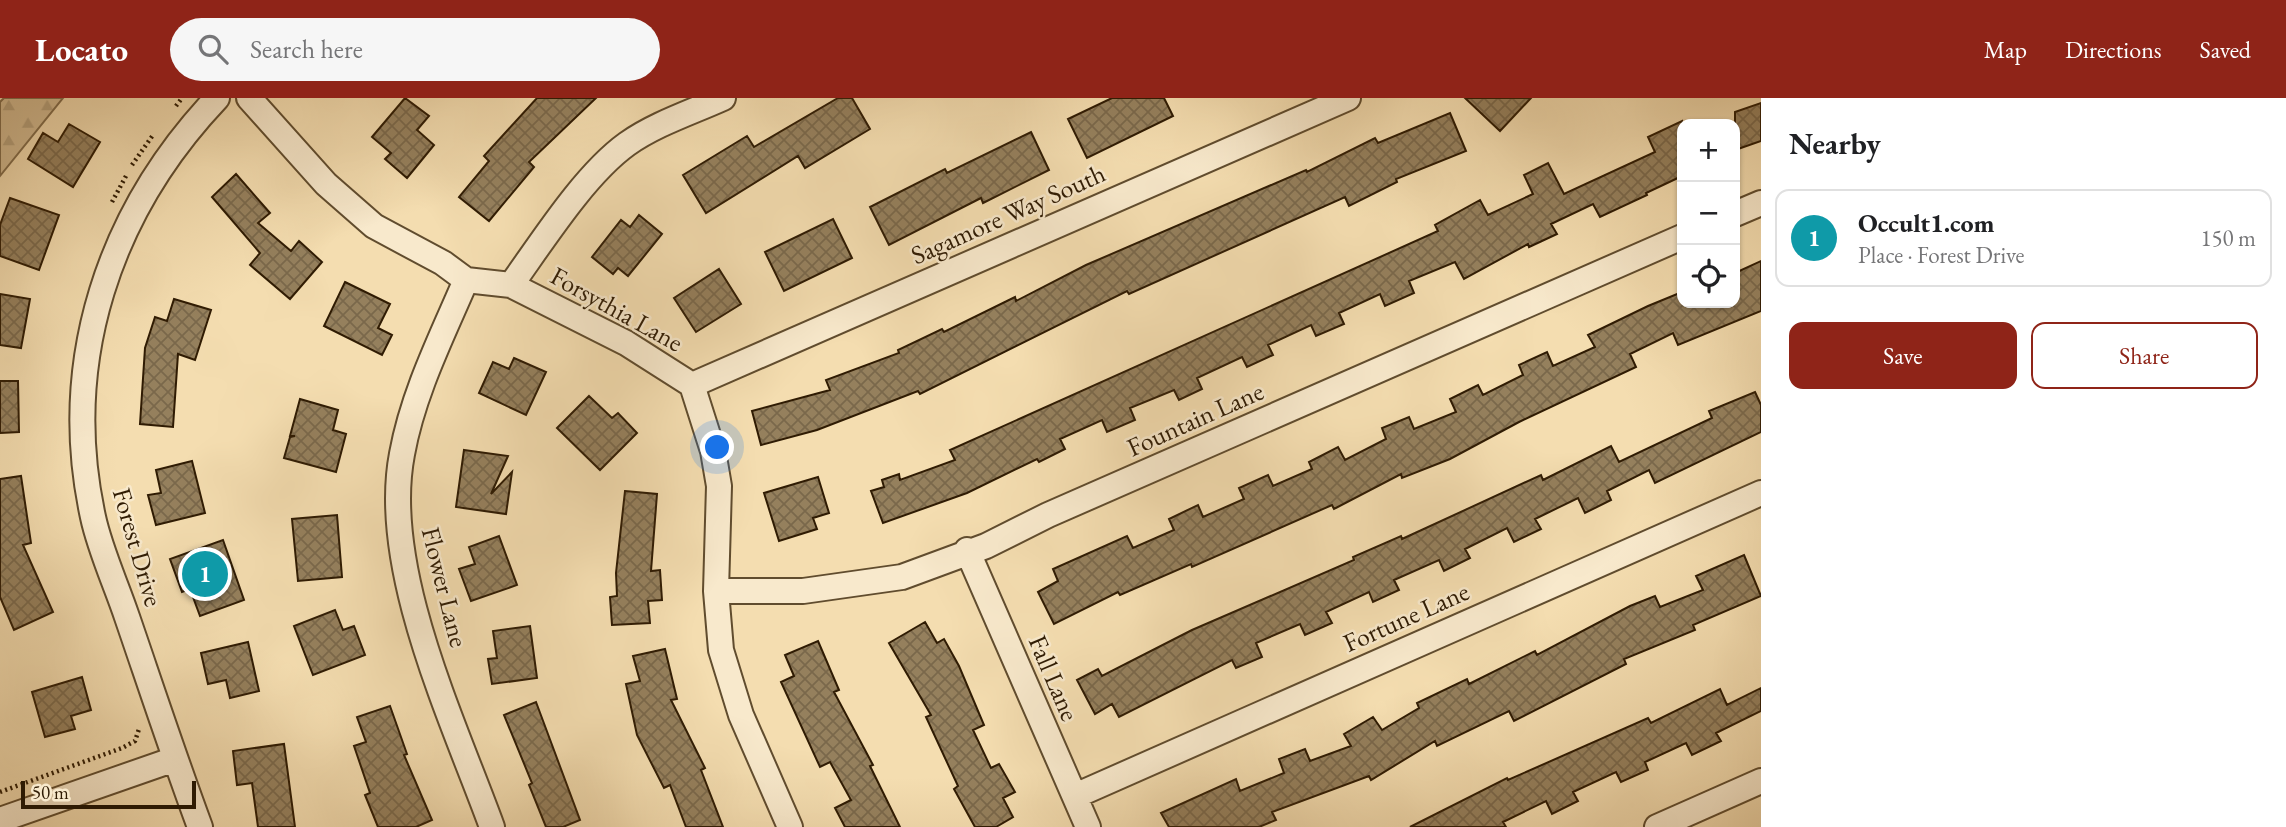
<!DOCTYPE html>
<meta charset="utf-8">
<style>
body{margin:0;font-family:"EB Garamond",serif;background:#f6f6f6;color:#202124}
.controls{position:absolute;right:21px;top:21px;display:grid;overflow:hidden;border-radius:14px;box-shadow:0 2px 5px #0004}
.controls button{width:63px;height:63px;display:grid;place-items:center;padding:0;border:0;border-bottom:2px solid #e0e0e0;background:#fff;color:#202124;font:35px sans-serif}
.scale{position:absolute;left:21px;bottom:18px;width:175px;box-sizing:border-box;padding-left:7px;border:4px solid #2f1b03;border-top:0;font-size:19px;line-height:24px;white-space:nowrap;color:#2f1b03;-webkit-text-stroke:5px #f8e9cc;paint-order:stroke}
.you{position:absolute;left:718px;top:350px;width:24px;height:24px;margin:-18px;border:5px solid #fff;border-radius:50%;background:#1a73e8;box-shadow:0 0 0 10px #1a73e833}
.badge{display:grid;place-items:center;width:46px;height:46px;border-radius:50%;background:#8f2418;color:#fff;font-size:23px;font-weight:700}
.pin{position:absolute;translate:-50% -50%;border:4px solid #fff;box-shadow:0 2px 7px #0006}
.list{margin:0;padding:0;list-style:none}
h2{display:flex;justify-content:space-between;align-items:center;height:91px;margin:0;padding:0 28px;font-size:30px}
h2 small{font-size:23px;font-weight:400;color:#757577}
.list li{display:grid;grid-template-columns:46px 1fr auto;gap:21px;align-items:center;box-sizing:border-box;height:98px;margin:0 14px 14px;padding:0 14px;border:2px solid #e0e0e0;border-radius:14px}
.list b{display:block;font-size:26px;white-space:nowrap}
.list p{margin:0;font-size:23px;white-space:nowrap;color:#757577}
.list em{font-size:23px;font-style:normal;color:#757577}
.actions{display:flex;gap:14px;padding:21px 28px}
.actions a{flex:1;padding:16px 0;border:2px solid #8f2418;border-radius:14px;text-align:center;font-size:24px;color:#8f2418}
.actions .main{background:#8f2418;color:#fff}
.icon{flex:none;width:38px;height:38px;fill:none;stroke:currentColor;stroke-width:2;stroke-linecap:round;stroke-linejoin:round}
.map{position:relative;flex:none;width:1761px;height:729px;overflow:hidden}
header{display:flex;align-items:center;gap:42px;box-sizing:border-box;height:98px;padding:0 35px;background:#8f2418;color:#fff}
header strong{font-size:33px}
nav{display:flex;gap:38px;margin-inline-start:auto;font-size:24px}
.search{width:490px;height:63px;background:#f6f6f6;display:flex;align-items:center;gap:18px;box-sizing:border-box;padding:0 24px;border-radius:38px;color:#757577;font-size:26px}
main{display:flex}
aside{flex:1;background:#fff}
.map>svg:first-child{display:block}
.forest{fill:url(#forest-firs);stroke:#816c4b;stroke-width:2}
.building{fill:url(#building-cross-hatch);stroke:#2f1b03;stroke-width:2}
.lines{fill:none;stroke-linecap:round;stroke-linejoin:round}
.street-casing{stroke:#604c2e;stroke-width:28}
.path{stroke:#2f1b03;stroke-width:4.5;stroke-dasharray:2 3.5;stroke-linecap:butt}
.street{stroke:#f8e9cc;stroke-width:24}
.labels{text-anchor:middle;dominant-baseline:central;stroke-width:5;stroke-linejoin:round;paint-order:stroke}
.street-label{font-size:26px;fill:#2f1b03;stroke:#f8e9cc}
</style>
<header>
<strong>Locato</strong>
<div class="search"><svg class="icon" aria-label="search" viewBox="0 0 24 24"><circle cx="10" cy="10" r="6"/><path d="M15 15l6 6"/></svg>Search here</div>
<nav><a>Map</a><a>Directions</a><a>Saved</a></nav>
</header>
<main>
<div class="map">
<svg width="1761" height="729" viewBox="0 0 1761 729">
<defs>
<pattern id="forest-firs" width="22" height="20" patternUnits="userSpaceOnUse" patternTransform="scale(1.75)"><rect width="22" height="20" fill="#d3bc93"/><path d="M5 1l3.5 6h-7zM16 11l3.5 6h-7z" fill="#b5a17d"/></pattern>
<pattern id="building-cross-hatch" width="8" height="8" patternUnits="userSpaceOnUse" patternTransform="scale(1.75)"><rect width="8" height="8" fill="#95805d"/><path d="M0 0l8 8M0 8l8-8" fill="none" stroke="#7a684b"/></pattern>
</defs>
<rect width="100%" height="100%" fill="#f4ddb0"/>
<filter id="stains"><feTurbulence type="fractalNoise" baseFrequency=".00286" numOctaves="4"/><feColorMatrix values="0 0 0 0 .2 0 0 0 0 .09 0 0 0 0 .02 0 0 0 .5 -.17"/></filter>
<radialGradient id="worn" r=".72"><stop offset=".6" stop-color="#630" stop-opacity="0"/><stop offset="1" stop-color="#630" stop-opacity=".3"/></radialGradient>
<path class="forest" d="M 4,0 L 63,0 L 0,78 L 0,4 Z"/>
<path class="building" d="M 405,0 L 429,18 L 417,32 L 434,47 L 407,80 L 385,61 L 391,55 L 372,39 Z
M 537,0 L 596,0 L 529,64 L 534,69 L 489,123 L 459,99 L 489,63 L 484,58 Z
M 838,0 L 852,0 L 870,31 L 805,70 L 798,58 L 706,115 L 683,77 L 747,38 L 754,49 Z
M 1112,0 L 1164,0 L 1173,18 L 1087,60 L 1068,21 Z
M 1465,0 L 1531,0 L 1500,33 Z
M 1761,5 L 1761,43 L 1735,52 L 1735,14 Z
M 1450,15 L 1466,53 L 1396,81 L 1397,84 L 1349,108 L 1345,99 L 1129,196 L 1127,193 L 920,296 L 918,293 L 817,332 L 761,347 L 752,313 L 830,292 L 826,282 L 899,255 L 898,252 L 942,231 L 944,234 L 1015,199 L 1016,203 L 1086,167 L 1306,72 L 1307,74 L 1375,40 L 1378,45 Z
M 1682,23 L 1682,78 L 1646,95 L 1647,97 L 1600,119 L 1593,106 L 1551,126 L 1557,136 L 1529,149 L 1528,146 L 1464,181 L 1455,164 L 1409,183 L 1414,195 L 1385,208 L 1380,196 L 1339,215 L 1344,226 L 1316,238 L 1311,227 L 1268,247 L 1273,257 L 1247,269 L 1242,259 L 1197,280 L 1202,291 L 1179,302 L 1174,292 L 1130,310 L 1135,322 L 1107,334 L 1102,322 L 1060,341 L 1065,351 L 1039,364 L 1037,361 L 967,395 L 883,425 L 871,393 L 884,389 L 882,382 L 899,376 L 900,382 L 955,362 L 950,352 L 1438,133 L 1435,127 L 1480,102 L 1488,117 L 1533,96 L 1524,77 L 1548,65 L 1564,96 L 1655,54 L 1648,39 Z
M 69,26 L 100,44 L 73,89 L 28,61 L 43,35 L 58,44 Z
M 1031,34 L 1049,72 L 983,105 L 981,100 L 889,147 L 870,109 L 945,71 L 947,75 Z
M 236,76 L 270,115 L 258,125 L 291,153 L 299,143 L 322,164 L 290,201 L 250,167 L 260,155 L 212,99 Z
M 10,100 L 59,117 L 39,172 L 0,158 L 0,127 Z
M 639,117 L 662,136 L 628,178 L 618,170 L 613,176 L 592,159 L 621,122 L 630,129 Z
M 833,121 L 852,160 L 784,193 L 765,154 Z
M 1761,163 L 1761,213 L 1678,247 L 1673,235 L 1630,256 L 1636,269 L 1519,324 L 1450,361 L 1402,380 L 1401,376 L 1334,411 L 1332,407 L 1192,469 L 1191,466 L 1120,497 L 1118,494 L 1054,526 L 1038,494 L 1058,483 L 1053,471 L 1127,438 L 1133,450 L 1174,432 L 1169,421 L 1198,407 L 1203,419 L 1244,401 L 1239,390 L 1268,377 L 1273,388 L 1312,371 L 1309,364 L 1338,349 L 1345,362 L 1386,341 L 1382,330 L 1409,319 L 1414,331 L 1456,314 L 1450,301 L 1478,287 L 1483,297 L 1523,277 L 1519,267 L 1547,254 L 1553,268 L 1595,249 L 1588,237 L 1648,208 L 1682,194 L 1682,205 L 1735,205 L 1735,175 Z
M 719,171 L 741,206 L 696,234 L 674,200 Z
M 345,184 L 390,206 L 378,230 L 392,237 L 382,257 L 324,228 Z
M 0,196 L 30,201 L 21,250 L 0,247 Z
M 174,201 L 211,212 L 195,262 L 178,256 L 173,329 L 140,326 L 145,250 L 155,219 L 167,223 Z
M 514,260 L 546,274 L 526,317 L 479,295 L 493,264 L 509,271 Z
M 0,283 L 18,283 L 19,334 L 0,335 Z
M 1755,294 L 1761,307 L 1761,334 L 1655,385 L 1649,372 L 1607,393 L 1611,402 L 1585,415 L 1578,400 L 1535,421 L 1541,431 L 1514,444 L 1507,430 L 1465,451 L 1470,460 L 1444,473 L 1439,462 L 1394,482 L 1399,492 L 1373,504 L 1369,494 L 1326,514 L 1332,525 L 1305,537 L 1300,526 L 1256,545 L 1262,559 L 1236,570 L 1232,562 L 1119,619 L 1112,606 L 1095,616 L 1077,582 L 1098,571 L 1102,578 L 1192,532 L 1354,462 L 1353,459 L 1401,438 L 1402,441 L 1541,377 L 1543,382 L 1611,348 L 1619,364 L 1712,320 L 1709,313 Z
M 589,298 L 612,320 L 618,315 L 637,335 L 600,372 L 557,330 Z
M 300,301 L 338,312 L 333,332 L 346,336 L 336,374 L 284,360 L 290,339 L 295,338 L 290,338 Z
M 464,352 L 508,358 L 491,396 L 512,374 L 506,416 L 456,409 Z
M 192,363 L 205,415 L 156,427 L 148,397 L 161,395 L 156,372 Z
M 21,378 L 31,445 L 23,447 L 53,514 L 14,532 L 0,499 L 0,381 Z
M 818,379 L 829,415 L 813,420 L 817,431 L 779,443 L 764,395 Z
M 625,393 L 657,396 L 651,473 L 660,472 L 662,502 L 648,503 L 650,525 L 612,527 L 610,499 L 617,498 L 616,475 Z
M 337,417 L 342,479 L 298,483 L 292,421 Z
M 499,438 L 517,487 L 471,503 L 459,471 L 475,466 L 469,449 Z
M 223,442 L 244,502 L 200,518 L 190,491 L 182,494 L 170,461 Z
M 1744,457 L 1761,498 L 1693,527 L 1695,532 L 1624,561 L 1626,566 L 1514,623 L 1509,613 L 1437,648 L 1435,643 L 1371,682 L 1369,678 L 1272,714 L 1276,722 L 1259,729 L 1169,729 L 1161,715 L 1236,681 L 1240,693 L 1284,675 L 1279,661 L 1305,651 L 1310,663 L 1351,648 L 1344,636 L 1373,619 L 1382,632 L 1419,610 L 1417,605 L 1467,581 L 1469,586 L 1535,553 L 1537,557 L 1630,508 L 1655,498 L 1660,509 L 1703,492 L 1696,478 Z
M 335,512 L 343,532 L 354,528 L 365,557 L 313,577 L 294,528 Z
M 925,524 L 937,545 L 944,541 L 959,568 L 984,627 L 973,632 L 991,670 L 999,666 L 1015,694 L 1003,700 L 1013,719 L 996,729 L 975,729 L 954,691 L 958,688 L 926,619 L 931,617 L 889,545 Z
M 530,528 L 537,580 L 492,586 L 488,561 L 497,560 L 493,533 Z
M 818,543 L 839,592 L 834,594 L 873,667 L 870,668 L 900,729 L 845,729 L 835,710 L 851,702 L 830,664 L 820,669 L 781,584 L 794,578 L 785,557 Z
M 248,544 L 259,593 L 230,600 L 226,582 L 208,586 L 201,555 Z
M 665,551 L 677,601 L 671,602 L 705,670 L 701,672 L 723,729 L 686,729 L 670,687 L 664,690 L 637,637 L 626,586 L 640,583 L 633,558 Z
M 82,579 L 91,612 L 71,618 L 75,631 L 45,639 L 32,594 Z
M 1761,590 L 1761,613 L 1716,635 L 1721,643 L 1692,657 L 1686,645 L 1645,664 L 1648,672 L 1621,684 L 1616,674 L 1573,694 L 1578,703 L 1552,716 L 1546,703 L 1503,724 L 1506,729 L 1410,729 L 1507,680 L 1508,682 L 1648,620 L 1651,625 L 1720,591 L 1727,607 Z
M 536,604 L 580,722 L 563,729 L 546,729 L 529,687 L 532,685 L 504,617 Z
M 390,608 L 407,656 L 404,657 L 432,722 L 416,729 L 378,729 L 365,697 L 370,695 L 354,648 L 366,644 L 357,619 Z
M 284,646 L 295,729 L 258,729 L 252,685 L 237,687 L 233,653 Z"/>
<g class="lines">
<g class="street-casing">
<path id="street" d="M 249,0 L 326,86 L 374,128 L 443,165 L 466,182 L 511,187 L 626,245 L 692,287 L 713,353 L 719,388 L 716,493 L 721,552 L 741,617 L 790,729
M 1735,116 L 1761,105
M 466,182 C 442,238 413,295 402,356 C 380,470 453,622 492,729
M 511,187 C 542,144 584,77 627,46 C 655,26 692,14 723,0
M 692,287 L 1348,0
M 967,452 L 1088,729
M 716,493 L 803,493 L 902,479 L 986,448 L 1048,417 L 1682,139
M 1075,698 L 1761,395
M 0,722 L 175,661
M 200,729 C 174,659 151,589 127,519 C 116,486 100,452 93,419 C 59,263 109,114 217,0
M 1657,729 L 1761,683"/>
</g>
<path class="path" d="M 176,8 L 182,0
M 132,67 L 153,37
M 112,104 L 126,78
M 0,694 L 122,650 L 135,643 L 139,631"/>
<use href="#street" class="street"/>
</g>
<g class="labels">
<g class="street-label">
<text transform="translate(1008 116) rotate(-24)">Sagamore Way South</text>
<text transform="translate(617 211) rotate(29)">Forsythia Lane</text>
<text transform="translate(1195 321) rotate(-24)">Fountain Lane</text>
<text transform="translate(138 449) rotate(74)">Forest Drive</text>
<text transform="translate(445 489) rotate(76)">Flower Lane</text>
<text transform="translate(1406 519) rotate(-24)">Fortune Lane</text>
<text transform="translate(1054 580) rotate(67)">Fall Lane</text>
</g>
</g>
<rect width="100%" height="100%" filter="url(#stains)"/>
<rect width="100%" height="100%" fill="url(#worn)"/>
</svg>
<div class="controls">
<button>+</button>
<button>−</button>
<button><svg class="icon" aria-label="locate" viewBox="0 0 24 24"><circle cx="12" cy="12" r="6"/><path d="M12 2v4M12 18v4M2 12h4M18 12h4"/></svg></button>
</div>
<div class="scale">50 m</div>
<div class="you"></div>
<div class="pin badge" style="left:205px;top:476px;background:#0f9aa8">1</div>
</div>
<aside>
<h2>Nearby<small></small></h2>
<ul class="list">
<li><span class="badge" style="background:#0f9aa8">1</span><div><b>Occult1.com</b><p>Place · Forest Drive</p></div><em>150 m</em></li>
</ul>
<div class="actions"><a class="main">Save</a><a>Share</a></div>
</aside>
</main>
